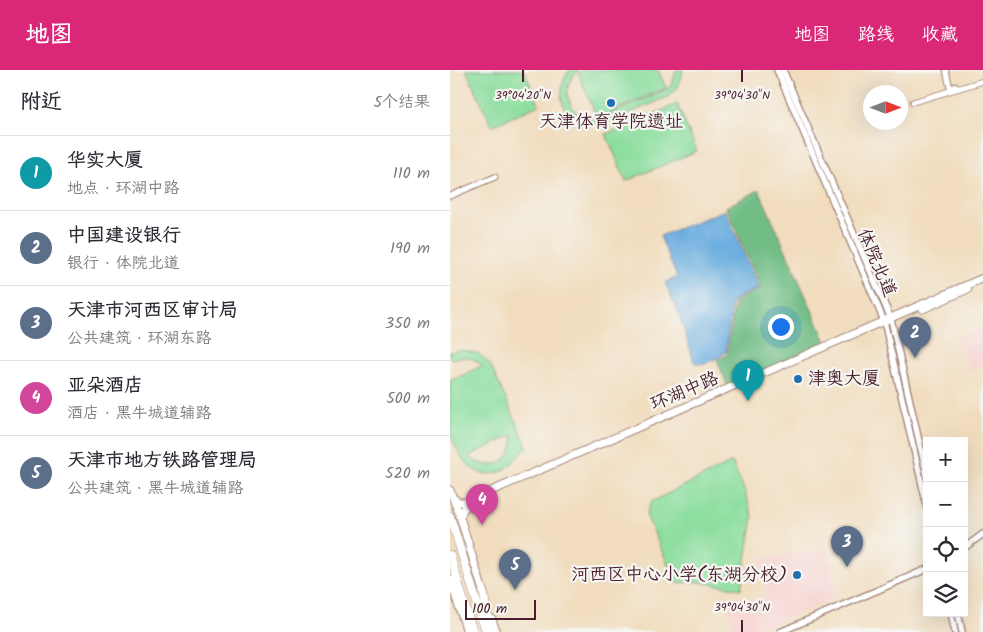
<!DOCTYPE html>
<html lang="zh">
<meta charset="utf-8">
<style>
body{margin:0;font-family:Kalam,"LXGW WenKai TC",sans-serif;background:#f2f2f3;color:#2b2b33}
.controls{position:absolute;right:15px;bottom:15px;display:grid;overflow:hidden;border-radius:0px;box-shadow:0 5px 20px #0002}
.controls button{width:45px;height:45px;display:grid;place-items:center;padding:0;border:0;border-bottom:1px solid #e1e1e2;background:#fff;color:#2b2b33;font:25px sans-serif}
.compass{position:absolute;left:413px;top:15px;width:45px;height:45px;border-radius:50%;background:#fff;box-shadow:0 5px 20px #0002;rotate:90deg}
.scale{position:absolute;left:15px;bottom:12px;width:71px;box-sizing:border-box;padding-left:5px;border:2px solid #4a1f2b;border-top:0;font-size:14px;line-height:18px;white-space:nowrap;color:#4a1f2b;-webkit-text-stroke:4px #f6f6f2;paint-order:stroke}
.you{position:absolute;left:330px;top:256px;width:18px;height:18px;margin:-12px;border:4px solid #fff;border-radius:50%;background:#1a73e8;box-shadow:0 0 0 8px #1a73e833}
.badge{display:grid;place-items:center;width:32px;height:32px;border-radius:50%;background:#db2777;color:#fff;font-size:16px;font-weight:700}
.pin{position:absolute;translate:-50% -41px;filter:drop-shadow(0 1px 2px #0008)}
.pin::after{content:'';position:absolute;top:26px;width:18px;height:15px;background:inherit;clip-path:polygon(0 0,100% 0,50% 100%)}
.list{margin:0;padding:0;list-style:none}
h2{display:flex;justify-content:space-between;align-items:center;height:65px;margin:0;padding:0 20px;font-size:21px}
h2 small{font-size:16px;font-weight:400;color:#7c7c81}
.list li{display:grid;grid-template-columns:32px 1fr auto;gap:15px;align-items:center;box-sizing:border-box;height:75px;padding:0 20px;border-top:1px solid #e1e1e2}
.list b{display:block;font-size:19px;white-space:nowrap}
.list p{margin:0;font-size:16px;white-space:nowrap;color:#7c7c81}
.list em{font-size:16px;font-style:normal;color:#7c7c81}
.icon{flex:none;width:28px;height:28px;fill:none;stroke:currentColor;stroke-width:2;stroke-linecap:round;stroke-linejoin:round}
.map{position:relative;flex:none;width:533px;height:562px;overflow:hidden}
header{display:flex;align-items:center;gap:30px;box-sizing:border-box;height:70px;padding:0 25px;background:#db2777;color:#fff}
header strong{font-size:24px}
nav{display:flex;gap:28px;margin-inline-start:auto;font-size:18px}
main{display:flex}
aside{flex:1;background:#fff}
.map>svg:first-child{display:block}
.built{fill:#f7d0cd}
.green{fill:#8dde9f;stroke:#6c7e65;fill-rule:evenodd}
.forest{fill:#72bd86;stroke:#5e6e58}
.water{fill:#6aaddf;stroke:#5a6685}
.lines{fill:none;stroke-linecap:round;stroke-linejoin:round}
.minor-casing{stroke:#9e7e74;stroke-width:7}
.tertiary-casing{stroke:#9e7e74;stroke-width:8}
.secondary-casing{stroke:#9e7e74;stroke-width:9}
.trunk-casing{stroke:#9e7e74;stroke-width:9}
.minor{stroke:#fff;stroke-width:5}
.tertiary{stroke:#fff;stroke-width:5.5}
.secondary{stroke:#fff;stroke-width:7}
.trunk{stroke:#fff;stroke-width:8}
.ticks{fill:none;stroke:#4a1f2b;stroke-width:2}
.poi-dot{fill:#1f6fb2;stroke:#f6f6f2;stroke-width:2}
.labels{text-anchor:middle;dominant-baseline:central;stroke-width:4.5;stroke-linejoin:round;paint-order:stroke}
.poi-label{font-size:18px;fill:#4a1f2b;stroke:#f6f6f2}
.street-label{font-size:18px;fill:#4a1f2b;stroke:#f6f6f2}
.ticks-label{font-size:12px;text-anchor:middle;fill:#4a1f2b;stroke:#f6f6f2;stroke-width:4.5;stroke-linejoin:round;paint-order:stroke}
</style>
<header>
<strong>地图</strong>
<nav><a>地图</a><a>路线</a><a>收藏</a></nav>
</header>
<main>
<aside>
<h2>附近<small>5个结果</small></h2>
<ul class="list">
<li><span class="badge" style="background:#0f9aa8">1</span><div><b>华实大厦</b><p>地点 · 环湖中路</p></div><em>110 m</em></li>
<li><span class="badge" style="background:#5c6f8a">2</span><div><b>中国建设银行</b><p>银行 · 体院北道</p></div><em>190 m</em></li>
<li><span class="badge" style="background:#5c6f8a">3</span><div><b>天津市河西区审计局</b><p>公共建筑 · 环湖东路</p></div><em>350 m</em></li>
<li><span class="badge" style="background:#d1479c">4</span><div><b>亚朵酒店</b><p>酒店 · 黑牛城道辅路</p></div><em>500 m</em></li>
<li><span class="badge" style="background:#5c6f8a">5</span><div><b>天津市地方铁路管理局</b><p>公共建筑 · 黑牛城道辅路</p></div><em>520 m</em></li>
</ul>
</aside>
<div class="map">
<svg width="533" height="562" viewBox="0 0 533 562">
<rect width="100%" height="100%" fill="#f6f6f2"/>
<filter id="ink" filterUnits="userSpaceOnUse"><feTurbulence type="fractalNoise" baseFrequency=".02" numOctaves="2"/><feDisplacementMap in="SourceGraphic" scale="10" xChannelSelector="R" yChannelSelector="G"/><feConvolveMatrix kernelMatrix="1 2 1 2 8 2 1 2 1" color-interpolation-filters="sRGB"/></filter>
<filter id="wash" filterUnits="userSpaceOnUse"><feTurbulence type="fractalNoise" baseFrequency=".0096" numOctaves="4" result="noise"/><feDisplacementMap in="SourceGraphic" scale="20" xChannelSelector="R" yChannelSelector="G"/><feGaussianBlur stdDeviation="1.12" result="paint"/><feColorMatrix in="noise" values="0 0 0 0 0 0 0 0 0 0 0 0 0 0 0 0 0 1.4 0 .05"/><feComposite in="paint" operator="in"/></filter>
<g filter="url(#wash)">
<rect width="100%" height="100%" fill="#f1ddbe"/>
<path class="built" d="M 533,256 L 533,297 L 521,302 L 506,268 Z
M 379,478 L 386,527 L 303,562 L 286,562 L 274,529 L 315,529 L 310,489 Z"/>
<path class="green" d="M 16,0 L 74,0 L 89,35 L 42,56 Z
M 120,0 L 129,0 C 122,6 115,17 118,27 C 128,60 150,48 174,38 C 188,32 203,26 217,19 L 223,12 L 226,0 L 233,0 C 231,12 228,20 218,27 L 151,55 C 144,55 138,56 131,54 C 109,46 106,16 120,0 Z
M 134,0 L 208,0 L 216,18 L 147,48 L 128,3 Z
M 227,34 L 247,81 L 176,111 L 156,64 Z
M 11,280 L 29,284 L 40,294 L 78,378 C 67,384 63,396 52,401 C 29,411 14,395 6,377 C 4,372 1,367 0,362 C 0,346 0,327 0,311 L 32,296 C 24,286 12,286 0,289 L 0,282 ZM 63,365 C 66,391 38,405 19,386 Z
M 282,392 L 293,417 L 303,447 L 291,519 L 249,512 L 226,513 L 196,445 L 201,432 Z"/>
<path class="forest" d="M 309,120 L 376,272 L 278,317 L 267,290 L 277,285 L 285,231 L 311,218 L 276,137 Z"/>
<path class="water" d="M 275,140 L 309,218 L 285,229 L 282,234 L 276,282 C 270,288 256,294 247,294 L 244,292 L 228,241 L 215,213 L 227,207 L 210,166 Z"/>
</g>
<g filter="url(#ink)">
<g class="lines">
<g class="minor-casing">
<path id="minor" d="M 496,0 L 500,18 L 506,16
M 463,32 L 533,11
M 0,126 L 45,107"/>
</g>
<g class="tertiary-casing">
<path id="tertiary" d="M 327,0 L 434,251 L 477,436
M 333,0 L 441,249 L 477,406
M 514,478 L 533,464
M 501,543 L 505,562
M 508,543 L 512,562
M 330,562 L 477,499"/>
</g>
<g class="secondary-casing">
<path id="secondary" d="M 473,239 L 518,219
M 0,420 L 10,447 L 34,524
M 3,428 L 9,432 L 16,432 L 533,208
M 10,447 L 14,438 L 22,433
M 0,509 L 17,562
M 42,549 L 46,562"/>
</g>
<g class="trunk-casing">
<path id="trunk" d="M 0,446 L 36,562
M 0,485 L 23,562
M 33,521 L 41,560"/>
</g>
<use href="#minor" class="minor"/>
<use href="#tertiary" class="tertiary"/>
<use href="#secondary" class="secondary"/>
<use href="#trunk" class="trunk"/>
</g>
</g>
<path class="ticks" d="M 73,0 L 73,12M 292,0 L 292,12M 292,550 L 292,562"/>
<g class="poi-dot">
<circle cx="161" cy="33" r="5"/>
<circle cx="348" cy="309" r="5"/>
<circle cx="347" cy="505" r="5"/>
</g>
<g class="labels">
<g class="poi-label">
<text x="161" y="52">天津体育学院遗址</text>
<text x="358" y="309" text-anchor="start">津奥大厦</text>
<text x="337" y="505" text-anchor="end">河西区中心小学(东湖分校)</text>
</g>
<g class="street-label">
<text transform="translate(426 193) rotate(67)">体院北道</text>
<text transform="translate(235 322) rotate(-23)">环湖中路</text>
</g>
</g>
<g class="ticks-label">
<text x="73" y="29">39°04'20"N</text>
<text x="292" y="29">39°04'30"N</text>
<text x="292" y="541">39°04'30"N</text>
</g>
</svg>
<div class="controls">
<button>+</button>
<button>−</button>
<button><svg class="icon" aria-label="locate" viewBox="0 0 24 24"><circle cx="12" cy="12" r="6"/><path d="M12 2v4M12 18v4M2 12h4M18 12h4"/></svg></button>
<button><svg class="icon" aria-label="layers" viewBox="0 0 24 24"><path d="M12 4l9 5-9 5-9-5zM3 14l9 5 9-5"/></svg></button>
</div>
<svg class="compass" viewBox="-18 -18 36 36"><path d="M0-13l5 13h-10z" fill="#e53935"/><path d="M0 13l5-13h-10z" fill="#7c7c81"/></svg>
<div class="scale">100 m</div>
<div class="you"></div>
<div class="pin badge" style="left:298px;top:331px;background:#0f9aa8">1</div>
<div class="pin badge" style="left:465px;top:288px;background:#5c6f8a">2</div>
<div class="pin badge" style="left:397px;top:497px;background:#5c6f8a">3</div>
<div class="pin badge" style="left:32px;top:455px;background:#d1479c">4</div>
<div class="pin badge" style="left:65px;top:520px;background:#5c6f8a">5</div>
</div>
</main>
